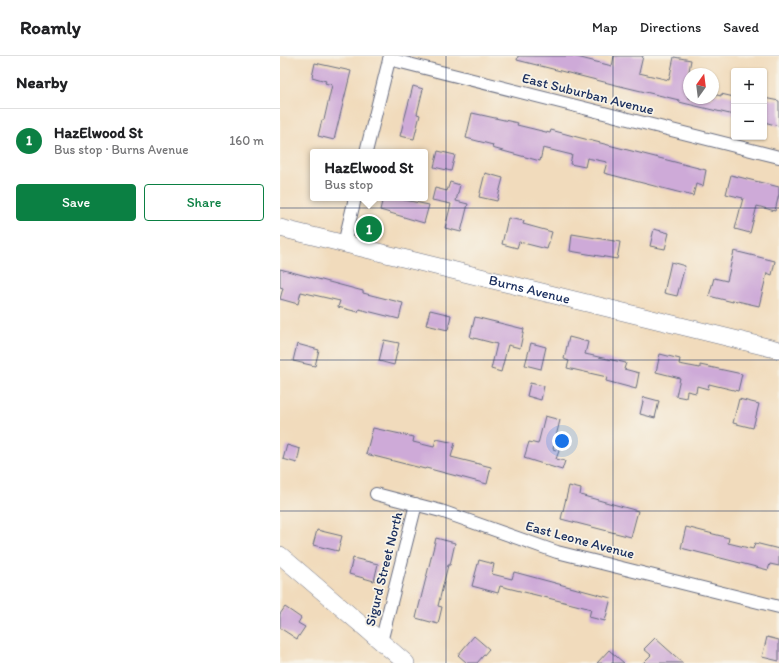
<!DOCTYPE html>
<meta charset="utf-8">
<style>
body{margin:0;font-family:Itim,sans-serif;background:#f2f2f2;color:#202124}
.controls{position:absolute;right:12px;top:12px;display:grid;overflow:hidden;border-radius:4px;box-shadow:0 1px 3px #0004}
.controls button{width:36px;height:36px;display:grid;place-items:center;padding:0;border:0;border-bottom:1px solid #e0e0e0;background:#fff;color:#202124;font:20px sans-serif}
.compass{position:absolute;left:403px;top:12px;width:36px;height:36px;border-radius:50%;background:#fff;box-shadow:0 1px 3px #0004;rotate:14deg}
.you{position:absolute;left:282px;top:385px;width:14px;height:14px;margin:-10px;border:3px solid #fff;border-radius:50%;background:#1a73e8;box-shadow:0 0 0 6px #1a73e833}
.badge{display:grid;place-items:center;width:26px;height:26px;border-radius:50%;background:#0b8043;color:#fff;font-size:13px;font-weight:700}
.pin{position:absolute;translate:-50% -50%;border:2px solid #fff;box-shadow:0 1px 4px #0006}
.popup{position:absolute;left:30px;top:93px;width:118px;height:52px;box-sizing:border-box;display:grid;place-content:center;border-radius:4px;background:#fff;filter:drop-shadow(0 1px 3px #0005);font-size:13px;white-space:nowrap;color:#757577}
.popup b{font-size:15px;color:#202124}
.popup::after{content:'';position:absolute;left:50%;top:100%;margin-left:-8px;border:8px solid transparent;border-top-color:#fff}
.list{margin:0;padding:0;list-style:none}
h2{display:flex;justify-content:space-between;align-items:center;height:52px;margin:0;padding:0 16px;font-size:17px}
h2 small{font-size:13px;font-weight:400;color:#757577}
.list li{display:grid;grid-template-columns:26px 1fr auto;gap:12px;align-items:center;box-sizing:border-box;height:64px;padding:0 16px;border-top:1px solid #e0e0e0}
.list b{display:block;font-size:15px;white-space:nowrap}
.list p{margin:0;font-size:13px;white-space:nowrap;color:#757577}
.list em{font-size:13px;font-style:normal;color:#757577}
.actions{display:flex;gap:8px;padding:12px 16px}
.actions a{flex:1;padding:9px 0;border:1px solid #0b8043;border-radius:4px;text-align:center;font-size:14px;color:#0b8043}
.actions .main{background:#0b8043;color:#fff}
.map{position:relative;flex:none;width:499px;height:607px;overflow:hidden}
header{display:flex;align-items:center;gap:24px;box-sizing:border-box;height:56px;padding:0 20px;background:#fff;border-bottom:1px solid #e0e0e0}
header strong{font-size:19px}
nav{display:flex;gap:22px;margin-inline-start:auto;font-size:14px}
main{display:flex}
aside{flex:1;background:#fff}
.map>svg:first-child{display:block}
.building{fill:#ceaad8}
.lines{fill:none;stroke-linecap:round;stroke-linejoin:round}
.street-casing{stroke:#666b7f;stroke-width:14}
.secondary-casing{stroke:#666b7f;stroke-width:18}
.street{stroke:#fff;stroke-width:12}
.secondary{stroke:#fff;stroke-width:17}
.grid{fill:none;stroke:#1b2f5e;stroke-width:1;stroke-opacity:0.55}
.labels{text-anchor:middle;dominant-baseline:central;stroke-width:3.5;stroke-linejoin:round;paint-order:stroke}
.street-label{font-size:14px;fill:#1b2f5e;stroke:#f7f3e8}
</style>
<header>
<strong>Roamly</strong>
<nav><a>Map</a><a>Directions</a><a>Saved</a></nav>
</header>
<main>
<aside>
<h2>Nearby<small></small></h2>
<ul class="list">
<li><span class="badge">1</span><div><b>HazElwood St</b><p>Bus stop · Burns Avenue</p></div><em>160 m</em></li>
</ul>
<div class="actions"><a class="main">Save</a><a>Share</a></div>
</aside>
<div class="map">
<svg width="499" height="607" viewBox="0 0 499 607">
<rect width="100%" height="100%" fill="#f7f3e8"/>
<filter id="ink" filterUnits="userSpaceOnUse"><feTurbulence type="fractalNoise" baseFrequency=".025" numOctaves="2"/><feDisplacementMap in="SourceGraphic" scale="8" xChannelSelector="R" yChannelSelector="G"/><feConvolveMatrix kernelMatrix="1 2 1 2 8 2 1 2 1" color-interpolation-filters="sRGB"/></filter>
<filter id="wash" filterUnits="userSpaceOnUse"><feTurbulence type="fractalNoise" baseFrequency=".012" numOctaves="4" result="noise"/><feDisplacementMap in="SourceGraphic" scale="16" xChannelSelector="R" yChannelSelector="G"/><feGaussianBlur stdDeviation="0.9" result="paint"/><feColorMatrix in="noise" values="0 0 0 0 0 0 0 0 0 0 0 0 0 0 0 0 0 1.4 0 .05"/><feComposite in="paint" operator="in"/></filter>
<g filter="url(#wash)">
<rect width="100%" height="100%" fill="#f1dbbc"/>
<g id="blocks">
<path class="building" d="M 238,0 L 293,0 L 332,10 L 334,0 L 363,0 L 359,17 L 389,24 L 394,1 L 411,4 L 409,15 L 409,42 L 433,42 L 433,38 L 441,40 L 441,38 L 454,41 L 454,59 L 399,46 L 399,44 L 336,29 L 237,4 Z
M 35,7 L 71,15 L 54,84 L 38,80 L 42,64 L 44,64 L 52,29 L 45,27 L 46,25 L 32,21 Z
M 133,30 L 143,33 L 137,58 L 140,59 L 134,83 L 120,80 Z
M 484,42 L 499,45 L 499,70 L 484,66 Z
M 192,57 L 238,67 L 237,69 L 270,77 L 271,74 L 297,81 L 426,114 L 423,130 L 416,128 L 413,140 L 324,117 L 327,106 L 307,102 L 305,111 L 290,108 L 292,99 L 263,92 L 260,105 L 212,92 L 213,89 L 186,82 Z
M 158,95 L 175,99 L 171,115 L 154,111 Z
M 205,117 L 223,122 L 217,145 L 199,141 Z
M 451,119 L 499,131 L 499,138 L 495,155 L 477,150 L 470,177 L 455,173 L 463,142 L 446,138 Z
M 170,126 L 180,129 L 176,145 L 188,148 L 181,176 L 165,172 L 171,148 L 152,144 L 155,132 L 167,135 Z
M 103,142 L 115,142 L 149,149 L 144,167 L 100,154 Z
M 228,162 L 244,165 L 243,168 L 272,176 L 267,193 L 239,186 L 237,192 L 222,188 Z
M 374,173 L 389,177 L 385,193 L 370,190 Z
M 292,178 L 340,186 L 337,203 L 290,195 Z
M 454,195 L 495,205 L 492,219 L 487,217 L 479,250 L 453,244 L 453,246 L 429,240 L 434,222 L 447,225 Z
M 391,206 L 405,210 L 397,240 L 384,237 Z
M 0,213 L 83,235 L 83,237 L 123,247 L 119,263 L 79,253 L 78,256 L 58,251 L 60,245 L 21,236 L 18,248 L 0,243 L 3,232 L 0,231 Z
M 150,254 L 171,259 L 168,274 L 146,269 Z
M 195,261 L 244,273 L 240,292 L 228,289 L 221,316 L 211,313 L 217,288 L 190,281 Z
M 289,281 L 308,286 L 305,298 L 346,307 L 344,313 L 359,317 L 356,333 L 326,325 L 327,321 L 287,312 L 289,305 L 284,303 Z
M 104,284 L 119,287 L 114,309 L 99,305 Z
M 251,287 L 266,291 L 261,313 L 245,309 Z
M 17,288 L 39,294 L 35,310 L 13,305 Z
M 380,298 L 400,303 L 399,308 L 420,312 L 420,309 L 462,318 L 458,335 L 429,328 L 428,333 L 417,330 L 416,337 L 407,335 L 406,342 L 396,340 L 400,322 L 376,316 Z
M 250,327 L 264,330 L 261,344 L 247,340 Z
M 364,341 L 379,345 L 375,362 L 360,358 Z
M 459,343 L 479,348 L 473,372 L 453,367 Z
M 265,360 L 280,364 L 273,393 L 279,395 L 276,403 L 285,405 L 282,414 L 244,402 L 249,386 L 258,388 Z
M 93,372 L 134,381 L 133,386 L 154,391 L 156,383 L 175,387 L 171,401 L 211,411 L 207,428 L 146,412 L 145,413 L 86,398 Z
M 7,389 L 20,393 L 17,407 L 3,403 Z
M 289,430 L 301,433 L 300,439 L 358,455 L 351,481 L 281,463 Z
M 406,471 L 449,482 L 448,487 L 473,493 L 475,487 L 499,493 L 499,510 L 490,508 L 488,514 L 401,492 Z
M 37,474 L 62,480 L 58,495 L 33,489 Z
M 156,482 L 175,487 L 170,509 L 168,509 L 158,550 L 162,551 L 158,568 L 136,562 Z
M 73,502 L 98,508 L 94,525 L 69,518 Z
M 199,504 L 214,508 L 212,518 L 232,523 L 234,516 L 331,542 L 325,565 L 309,561 L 311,553 L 296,549 L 220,530 L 218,537 L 192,530 Z
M 5,551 L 21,562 L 18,567 L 25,571 L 17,583 L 0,572 L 0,558 Z
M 194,580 L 209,593 L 197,607 L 187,607 L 178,599 Z
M 487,581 L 499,584 L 499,605 L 482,601 Z
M 375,582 L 403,607 L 363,607 L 371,599 L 364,593 Z
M 329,594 L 344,607 L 317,607 Z"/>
</g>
</g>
<g filter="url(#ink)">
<use href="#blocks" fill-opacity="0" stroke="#666b7f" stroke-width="1"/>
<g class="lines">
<g class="street-casing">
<path id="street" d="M 109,3 L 499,101
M 86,96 L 110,0
M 64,188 L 75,142
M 96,438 L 161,455 L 277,496 L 499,551
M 101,586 L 136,448"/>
</g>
<g class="secondary-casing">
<g id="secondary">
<path id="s1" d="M 0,172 L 499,294"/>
<path d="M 0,499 L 126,607"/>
</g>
</g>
<use href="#street" class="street"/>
<use href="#secondary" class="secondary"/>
</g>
</g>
<path class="grid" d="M 166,0 L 166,607M 333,0 L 333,607M 0,152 L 499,152M 0,304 L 499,304M 0,455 L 499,455"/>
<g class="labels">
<g class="street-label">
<text transform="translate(308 38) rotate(14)">East Suburban Avenue</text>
<text stroke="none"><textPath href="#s1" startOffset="257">Burns Avenue</textPath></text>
<text transform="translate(300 484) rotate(15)">East Leone Avenue</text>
<text transform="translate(104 513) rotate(-76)">Sigurd Street North</text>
</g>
</g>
</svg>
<div class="controls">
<button>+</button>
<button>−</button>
</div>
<svg class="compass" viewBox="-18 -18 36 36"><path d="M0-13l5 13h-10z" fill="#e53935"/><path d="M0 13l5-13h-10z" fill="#757577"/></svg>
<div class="you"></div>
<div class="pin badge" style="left:89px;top:173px">1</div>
<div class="popup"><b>HazElwood St</b>Bus stop</div>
</div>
</main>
